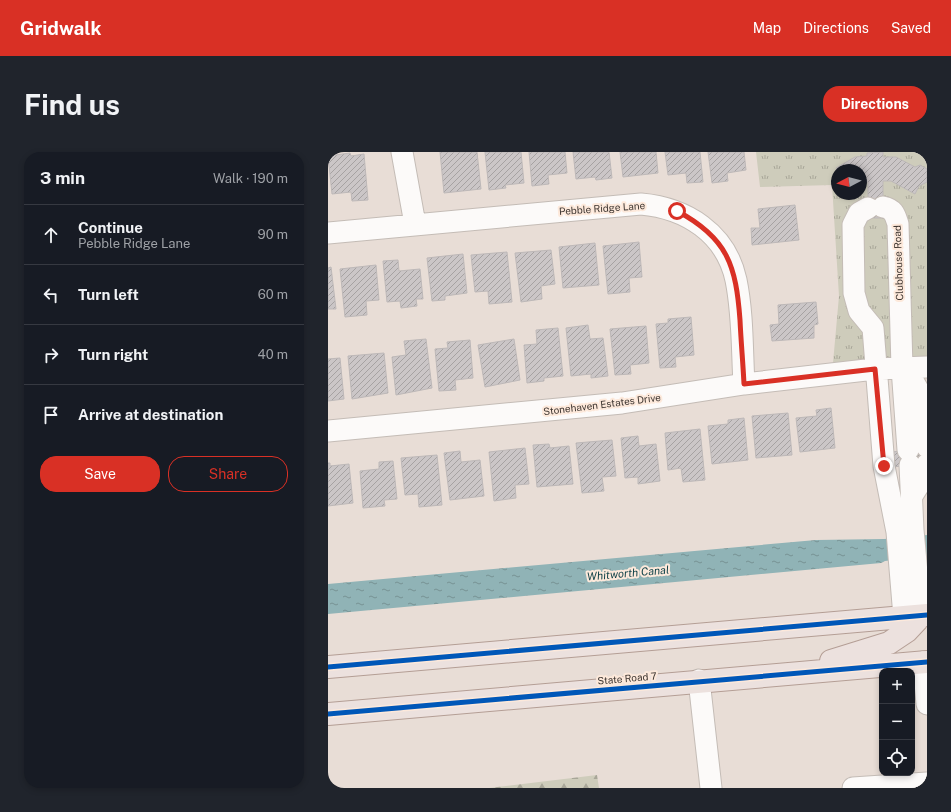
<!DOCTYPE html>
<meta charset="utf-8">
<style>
body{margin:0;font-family:"Public Sans",sans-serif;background:#20242c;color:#f1f3f6}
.controls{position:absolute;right:12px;bottom:12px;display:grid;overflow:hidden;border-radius:8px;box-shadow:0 2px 6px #0003}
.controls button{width:36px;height:36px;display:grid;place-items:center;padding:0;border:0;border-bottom:1px solid #363941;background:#171b24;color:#f1f3f6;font:20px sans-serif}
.compass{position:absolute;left:503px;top:12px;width:36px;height:36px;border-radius:50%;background:#171b24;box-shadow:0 2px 6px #0003;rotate:263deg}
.stop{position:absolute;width:12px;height:12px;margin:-9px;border:3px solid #d93025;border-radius:50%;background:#fff}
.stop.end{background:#d93025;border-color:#fff;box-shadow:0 1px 4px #0008}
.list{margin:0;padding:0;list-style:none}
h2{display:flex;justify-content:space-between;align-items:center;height:52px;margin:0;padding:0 16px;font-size:17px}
h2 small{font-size:13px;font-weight:400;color:#9ea1a6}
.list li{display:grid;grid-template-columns:26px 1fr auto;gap:12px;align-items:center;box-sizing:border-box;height:60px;padding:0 16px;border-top:1px solid #363941}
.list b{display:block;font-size:15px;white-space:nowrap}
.list p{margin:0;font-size:13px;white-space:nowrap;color:#9ea1a6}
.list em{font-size:13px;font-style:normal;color:#9ea1a6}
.actions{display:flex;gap:8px;padding:12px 16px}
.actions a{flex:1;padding:9px 0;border:1px solid #d93025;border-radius:16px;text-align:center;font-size:14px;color:#d93025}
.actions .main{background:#d93025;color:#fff}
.icon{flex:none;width:22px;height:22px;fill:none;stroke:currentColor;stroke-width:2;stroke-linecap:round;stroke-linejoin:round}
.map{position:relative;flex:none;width:599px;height:636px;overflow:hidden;border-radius:16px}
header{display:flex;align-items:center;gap:24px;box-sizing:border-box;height:56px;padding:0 20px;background:#d93025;color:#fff}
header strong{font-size:19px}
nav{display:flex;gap:22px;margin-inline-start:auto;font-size:14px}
.intro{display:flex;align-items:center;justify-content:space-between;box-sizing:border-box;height:96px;padding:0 24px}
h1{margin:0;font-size:28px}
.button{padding:10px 18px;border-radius:16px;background:#d93025;color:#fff;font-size:14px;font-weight:700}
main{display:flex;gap:24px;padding:0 24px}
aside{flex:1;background:#171b24;border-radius:16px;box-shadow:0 2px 6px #0003}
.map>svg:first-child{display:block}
.forest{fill:url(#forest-firs)}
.park{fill:url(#park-tufts);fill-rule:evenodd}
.water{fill:url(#water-ripples)}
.building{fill:url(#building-hatch);stroke:#bdb8b8}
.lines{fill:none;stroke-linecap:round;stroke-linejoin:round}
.minor-casing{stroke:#c4bcb6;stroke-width:23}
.major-casing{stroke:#b49e95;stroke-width:24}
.minor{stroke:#fcfaf9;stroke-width:21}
.major{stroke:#ece1de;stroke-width:22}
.cycleway-casing{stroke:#fde9db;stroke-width:8}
.cycleway{stroke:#0057b8;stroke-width:5}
.route{stroke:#d93025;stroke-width:5}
.labels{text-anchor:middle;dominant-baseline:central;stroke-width:4;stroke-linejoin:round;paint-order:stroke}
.street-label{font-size:10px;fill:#3d3530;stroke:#fde9db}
.water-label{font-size:11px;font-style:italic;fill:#0b3f46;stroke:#fde9db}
</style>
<header>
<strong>Gridwalk</strong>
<nav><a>Map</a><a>Directions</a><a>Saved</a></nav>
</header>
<div class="intro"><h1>Find us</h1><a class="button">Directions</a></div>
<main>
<aside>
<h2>3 min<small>Walk · 190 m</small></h2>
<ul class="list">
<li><svg class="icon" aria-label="ahead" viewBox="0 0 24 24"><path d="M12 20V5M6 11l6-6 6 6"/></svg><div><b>Continue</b><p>Pebble Ridge Lane</p></div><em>90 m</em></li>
<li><svg class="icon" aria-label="left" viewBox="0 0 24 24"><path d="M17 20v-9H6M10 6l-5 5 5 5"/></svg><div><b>Turn left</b></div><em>60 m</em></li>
<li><svg class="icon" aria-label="right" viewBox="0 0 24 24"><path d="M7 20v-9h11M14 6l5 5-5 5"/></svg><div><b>Turn right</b></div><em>40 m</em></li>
<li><svg class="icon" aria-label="arrive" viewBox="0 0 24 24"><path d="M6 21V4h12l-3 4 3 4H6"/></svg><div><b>Arrive at destination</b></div></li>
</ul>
<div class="actions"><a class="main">Save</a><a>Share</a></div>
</aside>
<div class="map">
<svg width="599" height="636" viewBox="0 0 599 636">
<defs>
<pattern id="forest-firs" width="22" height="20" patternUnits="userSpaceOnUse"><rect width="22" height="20" fill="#ceccbb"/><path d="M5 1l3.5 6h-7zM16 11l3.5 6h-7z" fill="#a8a698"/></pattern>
<pattern id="park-tufts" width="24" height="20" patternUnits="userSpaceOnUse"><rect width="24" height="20" fill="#ceccbb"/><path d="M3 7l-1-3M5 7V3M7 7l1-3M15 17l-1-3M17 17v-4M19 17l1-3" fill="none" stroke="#a8a698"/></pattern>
<pattern id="water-ripples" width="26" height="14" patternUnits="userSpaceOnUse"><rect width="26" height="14" fill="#90b3b6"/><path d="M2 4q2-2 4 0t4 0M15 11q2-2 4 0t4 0" fill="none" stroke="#779294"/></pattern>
<pattern id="building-hatch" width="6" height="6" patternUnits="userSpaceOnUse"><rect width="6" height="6" fill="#cbc6c7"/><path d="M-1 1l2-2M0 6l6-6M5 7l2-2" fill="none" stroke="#a6a2a2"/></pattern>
</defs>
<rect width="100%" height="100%" fill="#e8ddd6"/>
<path class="forest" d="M 269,623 L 271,636 L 161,636 Z"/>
<path class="park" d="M 428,0 L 599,0 L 599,215 L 504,222 L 511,144 L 504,33 L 432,35 ZM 509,18 L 533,18 L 533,42 L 509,42 Z"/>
<path class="water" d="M 599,383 L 599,404 L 557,409 L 553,411 L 0,462 L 0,432 L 488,388 L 556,387 Z"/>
<path class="building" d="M 112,0 L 149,0 L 153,37 L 116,41 Z
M 157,0 L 193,0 L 196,31 L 177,33 L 178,36 L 161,38 Z
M 201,0 L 237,0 L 239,21 L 220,23 L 221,32 L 204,34 Z
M 245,0 L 281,0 L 284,26 L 268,28 L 267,25 L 248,27 Z
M 292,0 L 328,0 L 330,21 L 295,25 Z
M 337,0 L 372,0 L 375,30 L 359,31 L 358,21 L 340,23 Z
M 380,0 L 416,0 L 418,18 L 399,21 L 400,29 L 384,31 Z
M 555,0 L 555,5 L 568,5 L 587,15 L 592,13 L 599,17 L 599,30 L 591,34 L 587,42 L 563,29 L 555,29 L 555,66 L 540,66 L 540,30 L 533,30 L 533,18 L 509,18 L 508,16 L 527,5 L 539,4 L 539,1 Z
M 22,1 L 23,4 L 36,2 L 40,48 L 24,49 L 23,40 L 4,42 L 0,4 Z
M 467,53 L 471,88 L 424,93 L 423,76 L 432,76 L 430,57 Z
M 311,90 L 314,125 L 301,126 L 302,140 L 280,142 L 275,94 Z
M 267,91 L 271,133 L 235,136 L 231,95 Z
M 223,98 L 227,132 L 213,134 L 214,147 L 193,150 L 187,101 Z
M 179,100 L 184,150 L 161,152 L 160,139 L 147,140 L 143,103 Z
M 135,102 L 139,141 L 117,144 L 117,148 L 104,149 L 99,106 Z
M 70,108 L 71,119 L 92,117 L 95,147 L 88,147 L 89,154 L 73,156 L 72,149 L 59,150 L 55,109 Z
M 48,113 L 51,148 L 38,149 L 39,163 L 17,165 L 12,117 Z
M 3,115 L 8,157 L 0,157 L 0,116 Z
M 488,150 L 490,172 L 486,173 L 486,186 L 444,189 L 442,173 L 451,172 L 450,153 Z
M 363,165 L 366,203 L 347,205 L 348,215 L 332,216 L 328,172 L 340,171 L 340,167 Z
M 260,173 L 262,187 L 275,186 L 280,224 L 263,226 L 263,222 L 243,224 L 238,176 Z
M 318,174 L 321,211 L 302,213 L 303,222 L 287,223 L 282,177 Z
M 230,176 L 235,224 L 216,226 L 216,229 L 199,231 L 196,193 L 209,192 L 208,178 Z
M 98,187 L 104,236 L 68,243 L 64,205 L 78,203 L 76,189 Z
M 186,187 L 192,228 L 157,235 L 150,193 Z
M 142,188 L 145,226 L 127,228 L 128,238 L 111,239 L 107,197 L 120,196 L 119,190 Z
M 56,201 L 60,241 L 24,247 L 20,204 Z
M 12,206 L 16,247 L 0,249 L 0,207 Z
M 503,256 L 507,296 L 472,300 L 468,266 L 489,264 L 488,258 Z
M 460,261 L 464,303 L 428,306 L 424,264 Z
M 416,266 L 420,308 L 384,312 L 380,274 L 400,272 L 400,268 Z
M 372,277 L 377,328 L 355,330 L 353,316 L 340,318 L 337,281 Z
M 310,284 L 311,294 L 328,292 L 332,329 L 310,332 L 310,325 L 297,326 L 293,286 Z
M 284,288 L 288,324 L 274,325 L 276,339 L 254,341 L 248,291 Z
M 221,292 L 222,296 L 241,294 L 245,332 L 209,335 L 205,293 Z
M 197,296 L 201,332 L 187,333 L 188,346 L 166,349 L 161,300 Z
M 591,297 L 593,312 L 564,315 L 563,300 Z
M 132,299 L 133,310 L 152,308 L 156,344 L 122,348 L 116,301 Z
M 109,303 L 114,353 L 91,355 L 90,342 L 77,343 L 73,306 Z
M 65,309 L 69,347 L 56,348 L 57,354 L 35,356 L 32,319 L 51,317 L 51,310 Z
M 0,311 L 2,311 L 2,314 L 21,312 L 25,351 L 0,354 Z"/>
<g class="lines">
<g class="minor-casing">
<path id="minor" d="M 74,0 L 87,72
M 555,55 C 566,57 567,63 570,72 L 574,216 L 580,298
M 540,56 L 531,61 L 525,73 L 526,141 L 531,159 L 545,176 L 556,314 L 569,380 L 576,465
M 0,81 L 313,52 C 358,56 398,81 408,128 C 415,162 414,198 416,232
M 574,216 C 599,240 596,262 599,295
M 0,279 L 294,251 L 416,232 L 547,217 L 599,215
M 582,313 L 585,378 L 593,464
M 584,344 L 594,328 L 599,312
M 595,510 L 599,552
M 371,528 L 383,636
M 525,636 L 599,631"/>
</g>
<g class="major-casing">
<path id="major" d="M 503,509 L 561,491 L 579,479 L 593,464
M 0,515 L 599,463
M 0,562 L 599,510"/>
</g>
<use href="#minor" class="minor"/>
<use href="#major" class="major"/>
<g class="cycleway-casing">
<path id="cycleway" d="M 0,515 L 599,463
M 0,562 L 599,510"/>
</g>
<use href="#cycleway" class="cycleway"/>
</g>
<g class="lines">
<path class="route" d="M 349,59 C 400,86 408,114 412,168 C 413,190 415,211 416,232 L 547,217 L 556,314"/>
</g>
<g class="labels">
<g class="street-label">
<text transform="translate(274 56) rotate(-4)">Pebble Ridge Lane</text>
<text transform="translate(570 111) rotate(-92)">Clubhouse Road</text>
<text transform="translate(274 252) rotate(-7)">Stonehaven Estates Drive</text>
<text transform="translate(299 526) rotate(-5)">State Road 7</text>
</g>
<g class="water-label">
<text transform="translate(300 421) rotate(-5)">Whitworth Canal</text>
</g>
</g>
</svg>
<div class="controls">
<button>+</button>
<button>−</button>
<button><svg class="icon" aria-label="locate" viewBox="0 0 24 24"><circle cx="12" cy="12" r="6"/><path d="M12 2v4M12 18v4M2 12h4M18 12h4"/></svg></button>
</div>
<svg class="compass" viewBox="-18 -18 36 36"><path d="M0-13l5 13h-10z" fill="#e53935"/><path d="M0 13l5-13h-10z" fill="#9ea1a6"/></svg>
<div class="stop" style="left:349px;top:59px"></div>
<div class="stop end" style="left:556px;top:314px"></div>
</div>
</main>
